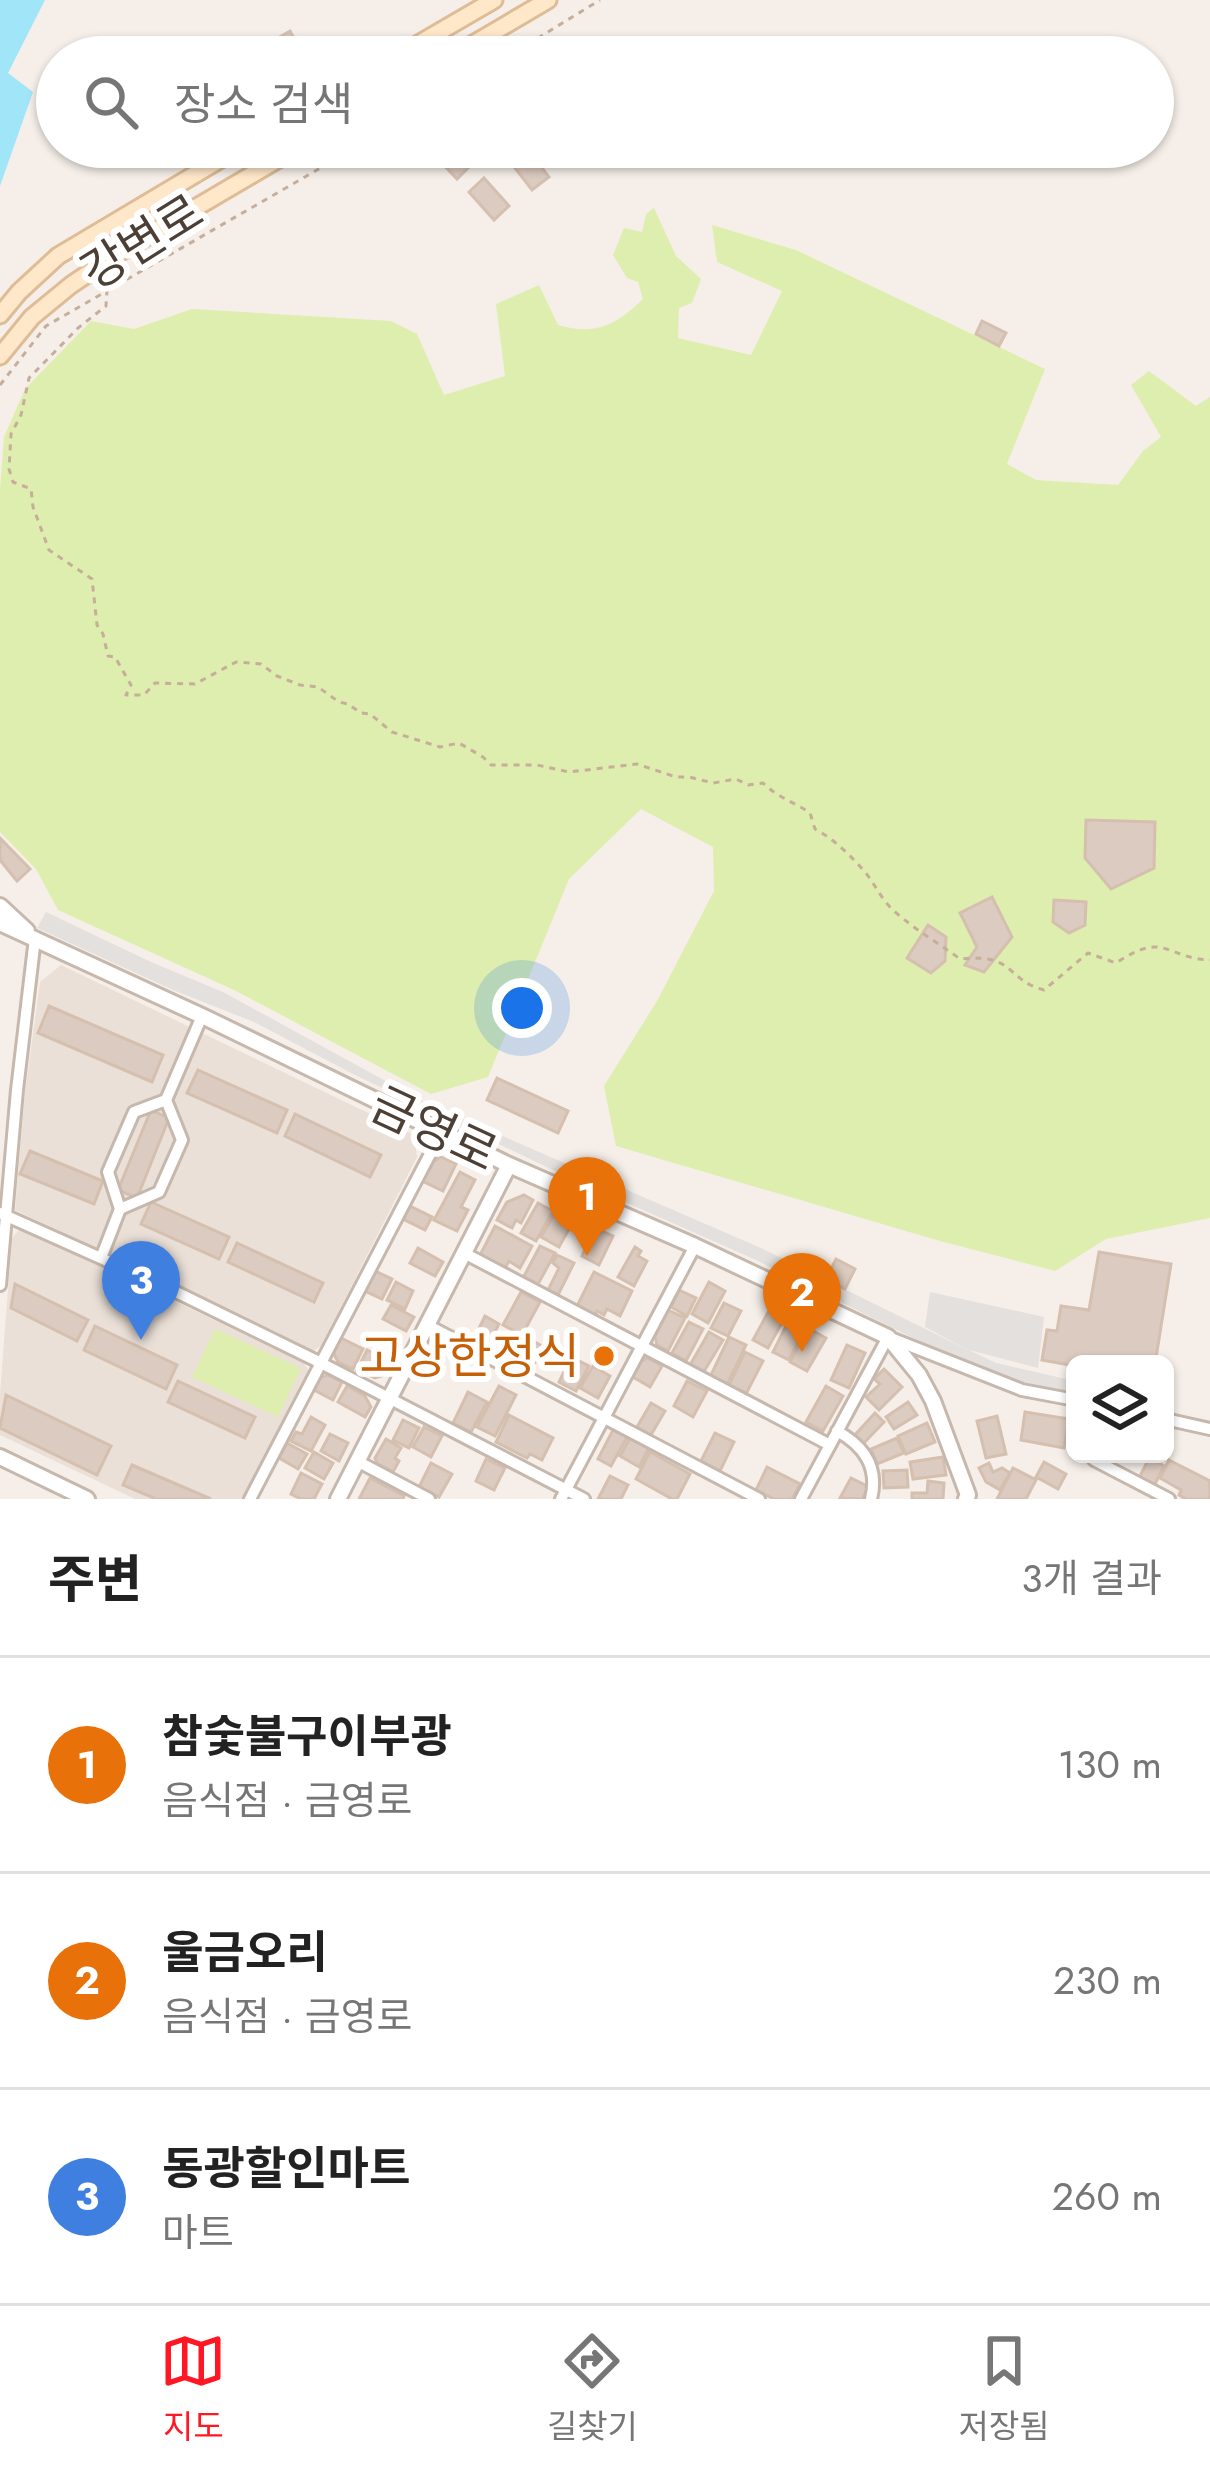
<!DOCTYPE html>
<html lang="ko">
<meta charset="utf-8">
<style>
body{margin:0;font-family:Jost,"Noto Sans KR",sans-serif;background:#f6f6f6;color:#222}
.controls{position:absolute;right:36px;bottom:36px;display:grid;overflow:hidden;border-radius:18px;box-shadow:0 3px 9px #0004}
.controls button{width:108px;height:108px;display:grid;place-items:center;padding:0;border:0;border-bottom:3px solid #e0e0e0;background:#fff;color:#222;font:60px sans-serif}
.you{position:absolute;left:522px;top:1008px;width:42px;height:42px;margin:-30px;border:9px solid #fff;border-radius:50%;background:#1a73e8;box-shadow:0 0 0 18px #1a73e833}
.badge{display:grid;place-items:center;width:78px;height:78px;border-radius:50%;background:#ff1723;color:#fff;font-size:39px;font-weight:700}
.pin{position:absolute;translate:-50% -99px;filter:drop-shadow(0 3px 6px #0008)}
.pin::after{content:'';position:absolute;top:63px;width:42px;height:36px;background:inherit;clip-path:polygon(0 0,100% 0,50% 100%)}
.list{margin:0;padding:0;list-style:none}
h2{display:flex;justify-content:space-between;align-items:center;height:156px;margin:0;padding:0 48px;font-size:51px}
h2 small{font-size:39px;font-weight:400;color:#767676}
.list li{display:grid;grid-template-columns:78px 1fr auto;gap:36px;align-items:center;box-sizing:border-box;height:216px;padding:0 48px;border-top:3px solid #e0e0e0}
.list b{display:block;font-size:45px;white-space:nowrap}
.list p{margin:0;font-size:39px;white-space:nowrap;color:#767676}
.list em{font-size:39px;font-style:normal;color:#767676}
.icon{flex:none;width:66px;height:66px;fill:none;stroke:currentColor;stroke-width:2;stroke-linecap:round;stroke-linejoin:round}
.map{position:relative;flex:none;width:1210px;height:1499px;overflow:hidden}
.search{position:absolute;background:#fff;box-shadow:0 3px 9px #0004;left:36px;right:36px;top:36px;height:132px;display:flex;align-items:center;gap:30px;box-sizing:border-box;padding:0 42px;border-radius:66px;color:#767676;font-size:45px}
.sheet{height:804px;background:#fff}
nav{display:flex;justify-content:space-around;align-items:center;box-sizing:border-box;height:168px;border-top:3px solid #e0e0e0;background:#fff;font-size:33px;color:#767676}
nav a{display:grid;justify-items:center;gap:6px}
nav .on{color:#ff1723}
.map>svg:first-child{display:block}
.residential{fill:#eae0d7}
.green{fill:#deeeae}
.parking{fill:#e4e0de}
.water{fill:#a0e6f8}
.building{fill:#dccbc0;stroke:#d5bfaf;stroke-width:3}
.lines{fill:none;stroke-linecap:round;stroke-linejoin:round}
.minor-casing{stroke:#c6b8ad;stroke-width:16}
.tertiary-casing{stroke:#c6b8ad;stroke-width:20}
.secondary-casing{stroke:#debc96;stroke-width:21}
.path{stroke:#c6ae9a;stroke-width:3;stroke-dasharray:6 6;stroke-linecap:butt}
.minor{stroke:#fff;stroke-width:10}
.tertiary{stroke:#fff;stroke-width:14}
.secondary{stroke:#ffe8ca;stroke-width:15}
.food-dot{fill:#e8710a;stroke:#fff;stroke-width:4.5}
.labels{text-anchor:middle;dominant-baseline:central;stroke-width:12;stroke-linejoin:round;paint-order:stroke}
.street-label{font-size:48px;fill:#4b3f36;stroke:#fff}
.food-label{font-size:48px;fill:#c56008;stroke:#fff;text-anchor:end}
</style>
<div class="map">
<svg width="1210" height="1499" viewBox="0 0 1210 1499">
<rect width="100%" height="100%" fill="#f6efe9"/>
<path class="residential" d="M 61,965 L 414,1135 L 417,1157 L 321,1346 L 313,1351 L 15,1210 L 25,1093 L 40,982 Z
M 21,1228 L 303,1362 L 309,1371 L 243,1499 L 135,1499 L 0,1435 L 0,1394 L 12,1238 Z"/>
<path class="green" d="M 654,208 L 676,256 L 701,279 L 692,303 L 679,308 L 678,338 L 751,355 L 782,291 L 717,262 L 712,225 L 796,250 L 1045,369 L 1007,464 L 1036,480 L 1118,485 L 1143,451 L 1161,437 L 1131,385 L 1149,371 L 1196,406 L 1210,397 L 1210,1218 L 1106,1239 L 1055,1271 L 940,1241 L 616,1146 L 604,1086 L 657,1001 L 714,891 L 713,847 L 641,809 L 569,879 L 488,1077 L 431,1094 L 234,990 L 58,910 L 36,869 L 0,832 L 0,489 L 4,437 L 25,389 L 91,321 L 134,329 L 192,309 L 391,321 L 417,334 L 444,395 L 505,376 L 496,304 L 539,285 L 558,325 C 596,336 616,325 643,299 L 638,282 L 627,278 L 613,255 L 624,228 L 642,232 L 646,214 Z
M 215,1329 L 301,1368 L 278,1417 L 192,1377 Z"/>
<path class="parking" d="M 46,912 L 151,962 L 223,992 L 426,1103 L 761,1248 L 968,1350 L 925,1327 L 930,1292 L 1044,1317 L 1038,1368 L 969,1350 L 996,1363 L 1075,1381 L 1075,1395 L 1030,1386 L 949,1356 L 756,1260 L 557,1172 L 353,1074 L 254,1022 L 173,990 L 37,928 Z"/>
<path class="water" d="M 0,0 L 45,0 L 8,73 L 33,92 L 0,186 Z"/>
<path class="building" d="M 290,31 L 304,57 L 273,57 L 266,45 Z
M 427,147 L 457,147 L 473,163 L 457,179 Z
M 513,147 L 526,147 L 549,177 L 532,190 L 504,154 Z
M 484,178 L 509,206 L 494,220 L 469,192 Z
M 982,321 L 1006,333 L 999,346 L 976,334 Z
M 1086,820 L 1155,822 L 1154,868 L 1111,889 L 1085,858 Z
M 0,838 L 30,869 L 17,881 L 0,860 Z
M 992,897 L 1012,937 L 984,972 L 965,965 L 977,947 L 960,913 Z
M 1054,900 L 1086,902 L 1085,925 L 1069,933 L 1053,922 Z
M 928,925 L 946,937 L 945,961 L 931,973 L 907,958 Z
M 49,1006 L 163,1055 L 152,1082 L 38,1033 Z
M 198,1070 L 287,1110 L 277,1133 L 187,1093 Z
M 497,1078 L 568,1111 L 558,1133 L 487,1100 Z
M 151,1110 L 169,1118 L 137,1198 L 118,1190 Z
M 295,1114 L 381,1155 L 370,1177 L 285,1136 Z
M 30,1151 L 103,1181 L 94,1204 L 20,1174 Z
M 441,1157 L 456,1164 L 443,1191 L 420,1180 L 427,1165 Z
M 460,1172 L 475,1180 L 461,1207 L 468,1210 L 457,1231 L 434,1220 Z
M 524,1195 L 533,1200 L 521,1223 L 516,1220 L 512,1228 L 497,1220 L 507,1202 Z
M 151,1202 L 229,1237 L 219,1259 L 141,1224 Z
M 538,1203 L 553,1211 L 536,1241 L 521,1233 Z
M 410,1206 L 432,1217 L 425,1230 L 403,1219 Z
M 556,1211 L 574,1220 L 559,1247 L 541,1237 Z
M 495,1226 L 532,1246 L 520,1268 L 509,1261 L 504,1270 L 479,1257 Z
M 595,1228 L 613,1236 L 599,1265 L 582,1256 Z
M 237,1243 L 323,1283 L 314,1302 L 228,1262 Z
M 540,1246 L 555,1253 L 537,1286 L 523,1278 Z
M 635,1247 L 641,1251 L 638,1256 L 647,1261 L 634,1286 L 618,1277 Z
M 418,1248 L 443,1262 L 435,1276 L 410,1263 Z
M 1099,1252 L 1171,1264 L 1155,1364 L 1075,1366 L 1042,1360 L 1047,1330 L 1057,1331 L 1061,1306 L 1089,1310 Z
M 557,1255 L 574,1263 L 558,1295 L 548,1290 L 559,1268 L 553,1263 Z
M 836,1259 L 855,1269 L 845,1289 L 826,1279 Z
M 375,1271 L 392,1279 L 382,1299 L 365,1291 Z
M 594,1272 L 632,1291 L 620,1316 L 607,1309 L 604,1315 L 597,1311 L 595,1315 L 577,1306 Z
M 396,1282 L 413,1291 L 405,1309 L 387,1300 Z
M 709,1282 L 725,1291 L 708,1323 L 692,1314 Z
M 15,1284 L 88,1320 L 77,1341 L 11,1308 Z
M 679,1290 L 696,1298 L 687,1316 L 671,1307 Z
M 521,1292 L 540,1302 L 522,1335 L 503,1325 Z
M 724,1303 L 741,1311 L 728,1336 L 711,1328 Z
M 391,1305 L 414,1317 L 406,1331 L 383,1319 Z
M 771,1307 L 786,1315 L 768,1348 L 753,1340 Z
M 668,1310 L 685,1318 L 668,1351 L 657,1345 L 655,1336 Z
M 485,1316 L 499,1324 L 486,1349 L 472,1342 Z
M 790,1318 L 806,1326 L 789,1360 L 773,1352 Z
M 689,1322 L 703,1329 L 686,1361 L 672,1353 Z
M 95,1326 L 177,1365 L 166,1389 L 84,1350 Z
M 808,1328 L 826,1338 L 807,1371 L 790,1362 Z
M 709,1332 L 723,1340 L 703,1373 L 690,1365 Z
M 524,1336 L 544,1347 L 531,1369 L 512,1358 Z
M 339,1337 L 363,1349 L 353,1369 L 338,1362 L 332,1350 Z
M 729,1337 L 746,1345 L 727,1385 L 710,1377 Z
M 847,1345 L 865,1353 L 849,1388 L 831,1380 Z
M 367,1350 L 394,1363 L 388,1374 L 375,1378 L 357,1370 Z
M 745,1352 L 763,1361 L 746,1394 L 729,1385 Z
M 571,1357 L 589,1366 L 576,1391 L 559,1382 Z
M 648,1358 L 662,1366 L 650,1387 L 631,1376 L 638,1363 Z
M 593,1366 L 610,1376 L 598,1398 L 580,1388 Z
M 884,1369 L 902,1387 L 879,1410 L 866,1397 L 880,1384 L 874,1379 Z
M 328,1375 L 342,1382 L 333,1400 L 312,1389 L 318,1378 Z
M 178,1381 L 255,1417 L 245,1438 L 168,1402 Z
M 687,1381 L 707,1391 L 693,1417 L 674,1406 Z
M 347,1386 L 365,1396 L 371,1407 L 365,1417 L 338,1402 Z
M 499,1386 L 516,1395 L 495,1436 L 477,1427 Z
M 826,1386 L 843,1396 L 823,1431 L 806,1422 Z
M 468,1392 L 487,1402 L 471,1432 L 453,1423 Z
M 6,1395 L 111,1446 L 97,1475 L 0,1428 Z
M 908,1402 L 917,1415 L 894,1429 L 886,1417 Z
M 651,1403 L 665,1411 L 651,1435 L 637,1427 Z
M 1025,1412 L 1069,1419 L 1064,1448 L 1021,1440 Z
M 875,1413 L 884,1422 L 863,1444 L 854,1436 Z
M 509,1415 L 553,1438 L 542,1460 L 530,1454 L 527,1458 L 496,1442 Z
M 997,1416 L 1006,1454 L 986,1458 L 977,1421 Z
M 311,1417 L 325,1425 L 311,1451 L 291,1441 L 296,1432 L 302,1434 Z
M 403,1420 L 419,1428 L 409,1448 L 393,1440 Z
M 927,1423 L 935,1442 L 906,1454 L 898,1436 Z
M 424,1427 L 442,1436 L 431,1457 L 413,1447 Z
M 613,1430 L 627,1437 L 611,1466 L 598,1459 Z
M 715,1433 L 734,1442 L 720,1471 L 701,1461 Z
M 330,1434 L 348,1443 L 339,1461 L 321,1451 Z
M 630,1438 L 649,1448 L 639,1467 L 620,1456 Z
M 897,1438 L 904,1453 L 877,1464 L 871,1449 Z
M 386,1439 L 401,1448 L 395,1458 L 399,1461 L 393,1472 L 377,1463 L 375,1458 Z
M 287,1443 L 307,1454 L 298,1469 L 279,1458 Z
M 314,1452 L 333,1463 L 324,1479 L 305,1468 Z
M 650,1452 L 690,1474 L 677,1499 L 672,1499 L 636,1479 Z
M 943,1457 L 946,1475 L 913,1479 L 910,1462 Z
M 1149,1458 L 1164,1466 L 1154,1486 L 1139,1478 Z
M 486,1459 L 505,1468 L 494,1490 L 476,1481 Z
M 1169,1460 L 1210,1481 L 1210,1499 L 1186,1499 L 1179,1495 L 1181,1490 L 1160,1478 Z
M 1044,1462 L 1066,1474 L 1058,1489 L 1036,1477 Z
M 431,1463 L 452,1474 L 439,1497 L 419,1487 Z
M 989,1463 L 993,1472 L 1002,1468 L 1010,1473 L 1000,1490 L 986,1482 L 979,1468 Z
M 132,1465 L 211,1499 L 156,1499 L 123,1485 Z
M 767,1467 L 800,1484 L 792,1499 L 774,1499 L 756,1490 Z
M 1013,1468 L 1036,1480 L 1026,1499 L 997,1499 Z
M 907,1470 L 908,1487 L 884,1488 L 883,1471 Z
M 301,1473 L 322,1484 L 314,1499 L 301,1499 L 291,1494 Z
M 610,1476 L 628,1485 L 621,1499 L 598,1499 Z
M 370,1478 L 404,1496 L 403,1499 L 359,1499 Z
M 851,1478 L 869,1487 L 862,1499 L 840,1498 Z
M 928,1481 L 944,1483 L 943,1499 L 912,1499 L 912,1493 L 927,1493 Z"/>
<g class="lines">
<g class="minor-casing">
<path id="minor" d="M 120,1209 L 159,1192 L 182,1140 L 166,1100 L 202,1016
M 0,1213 L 170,1289 L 319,1362 L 584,1499
M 464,1253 L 830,1445
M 101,1258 L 120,1209 L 108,1172 L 134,1112 L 166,1100
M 0,1285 L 17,1090 L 35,938
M 427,1325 L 759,1499
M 1165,1419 L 1210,1429
M 837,1431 C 864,1446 879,1467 871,1499
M 1096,1454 L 1094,1460 L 1169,1499
M 357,1461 L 429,1499
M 250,1499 L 441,1133
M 561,1499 L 695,1246
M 801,1499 L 888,1337 L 1022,1390 L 1075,1400"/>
</g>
<g class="tertiary-casing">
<path id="tertiary" d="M 0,906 L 27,931
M 0,923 L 202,1016 L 509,1165 L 695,1246 L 888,1337 L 919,1375 L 933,1401 L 968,1495 L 966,1499
M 0,1457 L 87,1499
M 338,1499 L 509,1165"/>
</g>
<g class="secondary-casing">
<path id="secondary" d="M 396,57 L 494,0
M 451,57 L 548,0
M 0,315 L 19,292 L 58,256 L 241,147
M 0,356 L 32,317 L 71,285 L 117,254 L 299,147"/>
</g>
<path class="path" d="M 507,57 L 600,0
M 103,278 L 107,290 L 106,306 L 78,328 L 29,378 L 21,415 L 11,434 L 9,469 L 13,482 L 31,489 L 33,507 L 49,550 L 92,579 L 97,625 L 103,634 L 108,656 L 115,657 L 131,685 L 126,695 L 144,695 L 155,683 L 195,684 L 236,662 L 261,664 L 277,676 L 300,685 L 318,687 L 339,702 L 348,704 L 361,713 L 370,714 L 392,732 L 440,747 L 459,743 L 483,757 L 491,765 L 537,765 L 569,772 L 637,764 L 676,777 L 689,777 L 713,783 L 736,779 L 748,785 L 763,783 C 777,797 794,802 810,813 L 815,829 C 834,839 851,856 865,872 C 875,884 881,899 893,910 C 915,930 937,942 960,959 C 1017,953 1005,980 1044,990 L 1088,953 L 1116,963 C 1166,930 1164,958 1210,960
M 0,385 L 46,326 L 357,147"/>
<use href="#minor" class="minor"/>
<use href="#tertiary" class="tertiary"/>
<use href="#secondary" class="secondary"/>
</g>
<circle class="food-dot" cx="604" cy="1356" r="12"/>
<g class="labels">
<g class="street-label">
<text transform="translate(142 242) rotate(-32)">강변로</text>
<text transform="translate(434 1129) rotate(25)">금영로</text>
</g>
<g class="food-label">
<text x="580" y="1356">고상한정식</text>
</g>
</g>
</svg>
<div class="controls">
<button><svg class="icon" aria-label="layers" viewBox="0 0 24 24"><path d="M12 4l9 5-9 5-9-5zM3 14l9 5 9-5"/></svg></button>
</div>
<div class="you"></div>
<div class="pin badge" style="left:587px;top:1256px;background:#e8710a">1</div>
<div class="pin badge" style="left:802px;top:1352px;background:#e8710a">2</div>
<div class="pin badge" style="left:141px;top:1340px;background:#3f7fe0">3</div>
<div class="search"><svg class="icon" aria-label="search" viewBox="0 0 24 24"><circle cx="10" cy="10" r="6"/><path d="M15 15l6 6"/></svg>장소 검색</div>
</div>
<section class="sheet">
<h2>주변<small>3개 결과</small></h2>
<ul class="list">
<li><span class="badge" style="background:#e8710a">1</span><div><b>참숯불구이부광</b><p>음식점 · 금영로</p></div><em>130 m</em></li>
<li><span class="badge" style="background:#e8710a">2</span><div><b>울금오리</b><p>음식점 · 금영로</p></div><em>230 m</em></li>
<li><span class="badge" style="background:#3f7fe0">3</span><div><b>동광할인마트</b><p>마트</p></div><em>260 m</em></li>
</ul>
</section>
<nav>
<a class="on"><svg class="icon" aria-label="map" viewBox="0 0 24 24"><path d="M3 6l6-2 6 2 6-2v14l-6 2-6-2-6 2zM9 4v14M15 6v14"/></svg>지도</a>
<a><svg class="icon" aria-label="directions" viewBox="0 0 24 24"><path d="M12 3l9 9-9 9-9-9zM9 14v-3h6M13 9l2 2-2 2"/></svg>길찾기</a>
<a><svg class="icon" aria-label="saved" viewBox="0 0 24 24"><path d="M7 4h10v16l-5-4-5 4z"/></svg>저장됨</a>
</nav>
